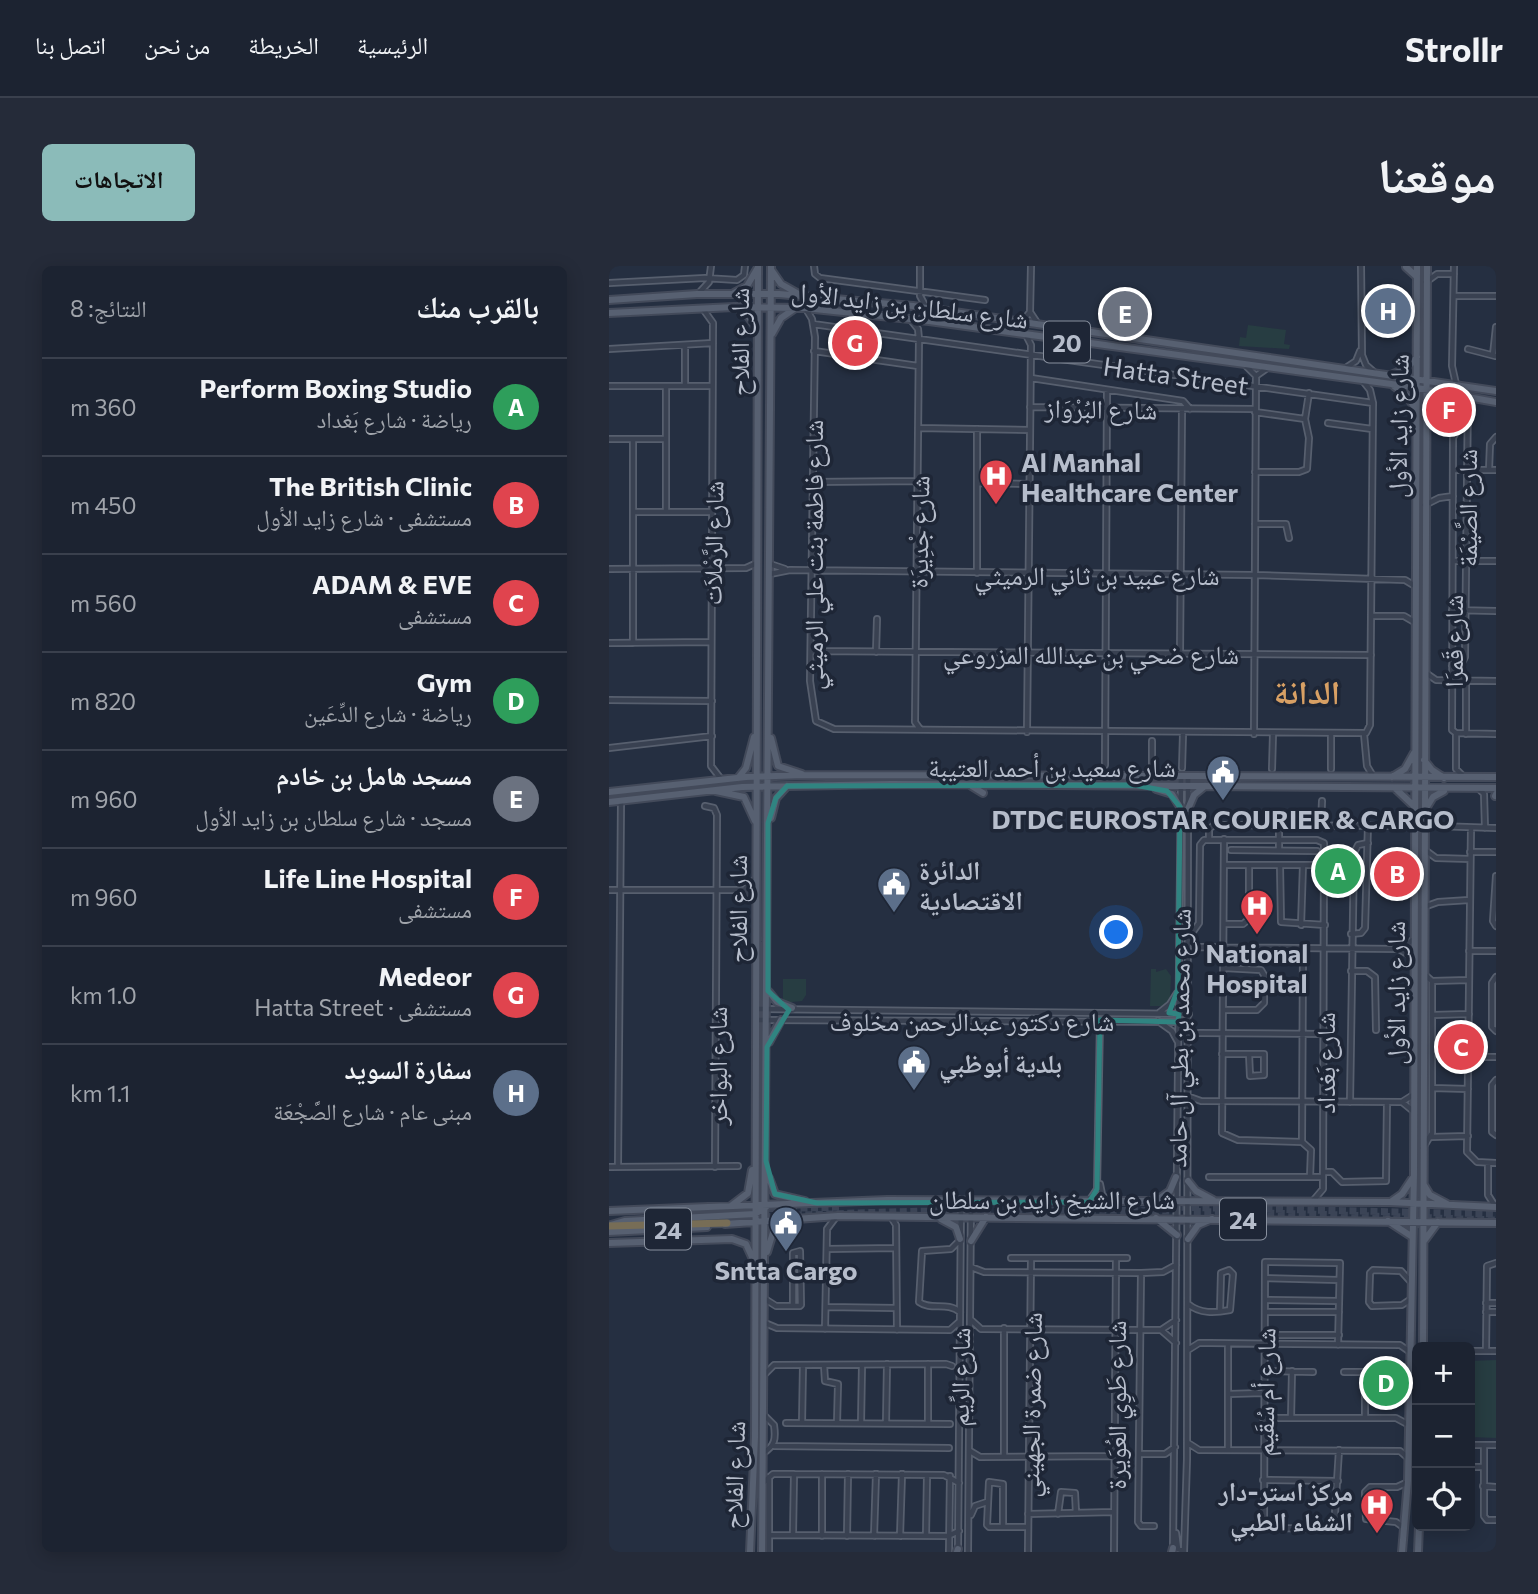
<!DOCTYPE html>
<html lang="ar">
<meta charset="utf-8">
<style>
body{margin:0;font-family:Commissioner,"Noto Naskh Arabic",sans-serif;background:#252b39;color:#f1f3f6;direction:rtl}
.controls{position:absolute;right:21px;bottom:21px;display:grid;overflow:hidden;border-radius:10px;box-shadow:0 4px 18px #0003}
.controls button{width:63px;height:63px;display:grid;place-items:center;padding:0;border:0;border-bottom:2px solid #3a404d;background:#1c2331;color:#f1f3f6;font:35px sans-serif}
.you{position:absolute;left:508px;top:667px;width:24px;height:24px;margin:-18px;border:5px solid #fff;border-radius:50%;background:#1a73e8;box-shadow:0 0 0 10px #1a73e833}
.badge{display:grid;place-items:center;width:46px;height:46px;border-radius:50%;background:#8bbbb9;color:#fff;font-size:23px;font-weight:700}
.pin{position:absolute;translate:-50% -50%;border:4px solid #fff;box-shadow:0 2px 7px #0006}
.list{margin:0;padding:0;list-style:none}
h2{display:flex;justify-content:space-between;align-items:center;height:91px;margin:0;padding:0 28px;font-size:30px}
h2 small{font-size:23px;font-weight:400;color:#a0a4ab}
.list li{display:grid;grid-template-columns:46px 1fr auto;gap:21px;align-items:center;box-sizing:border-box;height:98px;padding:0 28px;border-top:2px solid #3a404d}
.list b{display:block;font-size:26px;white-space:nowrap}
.list p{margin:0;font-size:23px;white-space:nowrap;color:#a0a4ab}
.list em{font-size:23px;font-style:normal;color:#a0a4ab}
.icon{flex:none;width:38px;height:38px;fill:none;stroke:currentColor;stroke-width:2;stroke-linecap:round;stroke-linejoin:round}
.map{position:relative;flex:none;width:887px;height:1286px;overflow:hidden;direction:ltr;border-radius:10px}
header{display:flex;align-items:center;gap:42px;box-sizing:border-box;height:98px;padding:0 35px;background:#1c2331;border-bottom:2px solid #3a404d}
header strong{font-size:33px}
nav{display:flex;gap:38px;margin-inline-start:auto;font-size:24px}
.intro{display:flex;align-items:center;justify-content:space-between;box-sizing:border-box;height:168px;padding:0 42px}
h1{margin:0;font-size:49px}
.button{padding:18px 32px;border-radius:10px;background:#8bbbb9;color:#111;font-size:24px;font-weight:700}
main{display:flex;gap:42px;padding:0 42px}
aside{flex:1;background:#1c2331;border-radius:10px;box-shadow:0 4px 18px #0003}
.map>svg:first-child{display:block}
.green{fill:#273d42}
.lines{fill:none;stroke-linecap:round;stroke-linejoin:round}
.highway-tunnel{stroke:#3b4456;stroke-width:7;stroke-dasharray:7 3.5;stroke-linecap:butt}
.minor-casing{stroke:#575f6e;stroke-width:8}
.major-casing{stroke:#434a5a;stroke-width:10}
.highway-casing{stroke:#444c5b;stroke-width:10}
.minor{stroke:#394151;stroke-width:4.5}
.major{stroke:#576071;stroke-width:6}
.highway{stroke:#776d56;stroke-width:7}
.marked{fill:none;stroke:#308481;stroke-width:5;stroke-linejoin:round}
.labels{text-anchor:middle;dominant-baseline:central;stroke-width:7;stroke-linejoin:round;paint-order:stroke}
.shield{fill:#1e2636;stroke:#88909e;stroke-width:2}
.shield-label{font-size:24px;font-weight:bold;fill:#b6bdcb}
.street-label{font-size:26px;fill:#b6bdcb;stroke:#1e2636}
.poi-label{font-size:26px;font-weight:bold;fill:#b6bdcb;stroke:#1e2636;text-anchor:start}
.district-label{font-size:33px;font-weight:bold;fill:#d8a064;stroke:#1e2636}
</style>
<header>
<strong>Strollr</strong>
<nav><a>الرئيسية</a><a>الخريطة</a><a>من نحن</a><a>اتصل بنا</a></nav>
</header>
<div class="intro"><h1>موقعنا</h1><a class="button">الاتجاهات</a></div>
<main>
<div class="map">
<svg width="887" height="1286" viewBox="0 0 887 1286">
<rect width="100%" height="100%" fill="#252f41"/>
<path class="green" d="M 639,59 L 677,64 L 675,78 L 681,79 L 680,83 L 630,80 L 631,71 L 637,72 Z
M 809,532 L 811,532 L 810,932 L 807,932 Z
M 542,703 L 547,703 L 547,706 L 557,703 L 562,710 L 561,734 L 555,740 L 541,740 Z
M 174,713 L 197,713 L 197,729 L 193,735 L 174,737 Z
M 887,1094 L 887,1172 L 861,1171 L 861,1095 Z"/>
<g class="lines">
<path class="highway-tunnel" d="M 562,941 L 887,948
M 97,944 L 232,941
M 102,954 C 363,937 626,945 887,954"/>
<g class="minor-casing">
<path id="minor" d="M 205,0 L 206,8 L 211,12 L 376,34
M 311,0 L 311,30 L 318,43
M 752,0 L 753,89 L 757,99 L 765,106
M 845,0 L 843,100 L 847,118
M 817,16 L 828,8 L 845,8
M 0,17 L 96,12 L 128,14 L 135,9 L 136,0
M 89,28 L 100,16 L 102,0
M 845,30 L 887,30
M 94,43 L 104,57 L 102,500 L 112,513
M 197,43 L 203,53 L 206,71 L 201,415 L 207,455 L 225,463 L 757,467 L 761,459 L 764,137 L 761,124 L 754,115
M 421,46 L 429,58
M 301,53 L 309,63 L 310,73 L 306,456 L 311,463
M 413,56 L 421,46 L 422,0
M 204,58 L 764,137
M 418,71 L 422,79 L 418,466
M 76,79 L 76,120
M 0,83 L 104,77
M 859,83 L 886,90
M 205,85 L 309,100
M 884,89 L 887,61
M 638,101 L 647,110 L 645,468
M 738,101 L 747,95 L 751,85
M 647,110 L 657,103
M 422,112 L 574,135 L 581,143
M 0,120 L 103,120
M 57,120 L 57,246
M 421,141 L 646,143
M 646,146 L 696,153
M 719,157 L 763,163
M 309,162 L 421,164
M 0,173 L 57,173
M 845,204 L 887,204
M 880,204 L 881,178 L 887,171
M 646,206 L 690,206 L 698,203 L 700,172 L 696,153 L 700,127
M 203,216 L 310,215
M 368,217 L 421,218
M 816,239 L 830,232 L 844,230
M 24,246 L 103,246
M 646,258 L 677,258 L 680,272
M 844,295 L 887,295
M 161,298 L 176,303
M 0,303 L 137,302 L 148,297
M 368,307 L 368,163
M 161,308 L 181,304 L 645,309 L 796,314 L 806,320
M 843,344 L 887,345
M 762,350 L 795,350 L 807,357
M 0,377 L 102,376
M 24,377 L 24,173
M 202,385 L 762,389
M 267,386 L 268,353
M 571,388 L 573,143
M 843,400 L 853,397 L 856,391 L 859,129
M 817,407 L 827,414 L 887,415
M 0,434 L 103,435
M 847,467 L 887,468
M 722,468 L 722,503
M 755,468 L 758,500 L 764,510
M 857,468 L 857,415
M 543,475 L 543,502
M 0,482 L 103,470
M 573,502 L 574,468
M 663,503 L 664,468
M 488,509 L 496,499 L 498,124
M 855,511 L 847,503 L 847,467 L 843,464 L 844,172 L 849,162 L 858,160
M 869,522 L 875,528 L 876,562
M 96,540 L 105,542 L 108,549 L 106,901
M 712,560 L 713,535
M 828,560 L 887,562
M 862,562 L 858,886 L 868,896 L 887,897
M 615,573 L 613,867 L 629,874 L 693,876
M 600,574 L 600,563 L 605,559 L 795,560 L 805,554
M 622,584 L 708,585
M 670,584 L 670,560
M 816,584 L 827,592 L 861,593
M 861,586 L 887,586
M 615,599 L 716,599
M 671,600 L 672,656 L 716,659
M 887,610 L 884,655 L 887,660
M 0,624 L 135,624 L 147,634
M 135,624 L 147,612
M 815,641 L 829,636 L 860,634
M 615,658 L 634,658 L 640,653 L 640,599
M 692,659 L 694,599
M 742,668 L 752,667 L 756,662 L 759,559
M 581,670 L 590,657 L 591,579 L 595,574 L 708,574 L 715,577 L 714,923 L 703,936
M 791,683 L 805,673
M 860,685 L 887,685
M 580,688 L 591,681 L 790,683 L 805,692
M 742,705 L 758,705 L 766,711 L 767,764
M 815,708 L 823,715 L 860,714
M 887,711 L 883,717 L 883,761 L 887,765
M 147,743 L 580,748
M 614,744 L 648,744 L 655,737 L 655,709 L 652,704 L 615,702
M 551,746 L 561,738 L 568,727
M 824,749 L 860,748
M 147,754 L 580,756
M 549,755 L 563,765 L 569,776
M 590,767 L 715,768
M 613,788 L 655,788 L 655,809 L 641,810 L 640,788
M 860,791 L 887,791
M 887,814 L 883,819 L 883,866 L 887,869
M 823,822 L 859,823
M 578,830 L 592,835 L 793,836 L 804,829
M 741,836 L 745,587 L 749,579 L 759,577
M 793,836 L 804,845
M 822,871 L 859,870
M 693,876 L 694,682
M 693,876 L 702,884 L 701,911
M 814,882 L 823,867 L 823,715
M 879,897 L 879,929 L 886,940
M 0,901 L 129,900
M 9,901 L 12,535
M 714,906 L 723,906 L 733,916 L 777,915 L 778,836
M 600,911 L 714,911
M 491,918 L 493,928 L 498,935
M 480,935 L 488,923 L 491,754
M 282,951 L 287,959 L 288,1064
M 218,983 L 287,982
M 402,992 L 518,992
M 362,1001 L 375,1006 L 532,1007 L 554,1006 L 567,999
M 532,1007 L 529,1256 L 532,1260 L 545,1260
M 656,1012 L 730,1014
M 802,1016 L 792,1005 L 764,1004 L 761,1007 L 760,1036 L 763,1040 L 793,1039 L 802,1033
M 156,1033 L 167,1040 L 191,1040 L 192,1039 L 191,985 L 184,987 L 184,1040
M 656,1034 L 730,1035
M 877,1037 L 887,1037
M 579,1038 C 591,1048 606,1047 621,1044 L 624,1008 L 620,1004 L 612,1007 L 611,1045
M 217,1041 L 287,1042
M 351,1046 C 338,1035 322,1045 310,1036 L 313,985 L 342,983 L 351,974
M 656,1046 L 730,1046
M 877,1046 L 887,1046
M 362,1054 L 372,1063 L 531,1064 L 552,1064 L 567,1054
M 156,1057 L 168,1062 L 341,1064 L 350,1056
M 395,1062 L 395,1191
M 216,1063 L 218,963 L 227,951
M 552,1064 L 567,1077
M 656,1069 L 730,1069
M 619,1078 L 619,1184
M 729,1079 L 731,997 L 656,996 L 655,1262 L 725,1263 L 730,1184
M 579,1084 L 590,1077 L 601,1077 L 791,1079 L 801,1086
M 861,1085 L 887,1085
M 877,1085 L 878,1000 L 887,997
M 215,1099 L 216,1115 L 229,1118 L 228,1157
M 655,1105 L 704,1106
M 735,1106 L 789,1106 L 801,1099
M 756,1106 L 756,1152
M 156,1108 L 165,1099 L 337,1098 L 343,1100
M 620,1128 L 654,1127
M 654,1152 L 787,1152 L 800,1159
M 682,1152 L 683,1105
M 177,1157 L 341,1158
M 193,1157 L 194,1099
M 252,1157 L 253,1099
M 277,1157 L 278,1098
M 319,1157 L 319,1098
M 579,1177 L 590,1184 L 791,1185 L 799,1192
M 861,1179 L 887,1179
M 875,1179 L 875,1250 L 878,1254 L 887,1254
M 165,1180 L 340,1182
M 361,1185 L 371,1191 L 505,1190
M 154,1187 C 166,1180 167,1173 165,1159 L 155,1149
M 531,1188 L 556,1188 L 566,1181
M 861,1201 L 874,1201
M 213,1208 L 213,1270
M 654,1214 L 729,1215
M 155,1216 L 164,1208 L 185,1208 L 335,1209 L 350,1217
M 874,1220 L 887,1221
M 419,1248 L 505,1246
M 449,1248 L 452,1226 L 466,1227 L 467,1247
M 362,1249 L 366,1240 L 378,1236
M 394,1261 L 394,1218 L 380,1216 L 378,1259 L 380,1261 L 419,1261
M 794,1261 L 787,1256 L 757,1253 L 756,1226 L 761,1221 L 788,1221 L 799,1216
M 567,1267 L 569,1283 L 575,1285
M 160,1269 L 339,1270 L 350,1265
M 184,1269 L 185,1208
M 238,1270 L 239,1208
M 265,1270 L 267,1208
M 291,1270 L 293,1208
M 317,1270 L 318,1209
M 564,1282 L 572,510
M 349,1285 L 352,935
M 160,1286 L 160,1211
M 340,1286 L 341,1210
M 359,1286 L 362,935
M 419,1286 L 422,992
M 505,1286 L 507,992
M 575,1286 L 578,1193 L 579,511"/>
</g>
<g class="major-casing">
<path id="major" d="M 797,1 L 807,10
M 163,5 L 172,18 L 188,27
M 125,27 L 138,20 L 148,3
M 0,34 L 88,28 L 170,28 L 304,40 L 887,125
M 127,41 L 139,50 L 148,63
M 0,47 L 125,41 L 196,42 L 320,55 L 797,120 L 887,136
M 163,68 L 172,52 L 185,43
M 784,108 L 798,102 L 808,91
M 785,120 L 798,130 L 806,142
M 817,144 L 833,126
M 162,472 L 169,500 L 193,508
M 815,494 L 823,504 L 835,512
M 783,511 L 796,503 L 805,487
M 129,512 L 137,502 L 145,471
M 361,519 L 374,527
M 547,523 L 563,528 L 571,541
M 787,523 L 806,541
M 107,525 L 135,531 L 146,555
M 0,526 L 137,511 L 194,509 L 887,511
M 886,530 L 887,528
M 0,536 L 133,521 L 282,518 L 887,522
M 579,543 L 585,529 L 596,520
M 816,544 L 824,531 L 835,525
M 162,552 L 167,532 L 178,520
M 160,726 L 168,736 L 183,742
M 160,776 L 172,754
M 160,912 L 166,928 L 196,935
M 579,915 L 587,925 L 604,934
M 815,919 L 821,929 L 838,938
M 547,935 L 561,925 L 567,911
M 783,935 L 793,928 L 803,913
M 122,940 L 139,927 L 143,904
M 0,945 L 278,934 L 780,936 L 887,941
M 547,952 L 568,969
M 332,953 L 347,961 L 351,973
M 779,955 L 802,970
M 116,958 L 229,950 L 887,957
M 2,959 L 16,955 L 146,948 L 157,941
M 0,966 L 98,961
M 579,973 L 589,959 L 603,953
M 362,975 L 377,951
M 815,975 L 829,956
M 0,977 L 123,973 L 137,978 L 143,991
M 158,986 L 165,963 L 176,955
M 814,1081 L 818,0
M 141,1286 L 146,1171 L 149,0
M 153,1286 L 162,0
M 348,1286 L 349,1283
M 563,1286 L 564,1282
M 793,1286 L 799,1215 L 805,907 L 808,0
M 809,1286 L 810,1260"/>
</g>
<g class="highway-casing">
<path id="highway" d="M 0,960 L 118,957"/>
</g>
<use href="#minor" class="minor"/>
<use href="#major" class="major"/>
<use href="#highway" class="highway"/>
</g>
<path class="marked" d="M 525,519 L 558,525 L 571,541 L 569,723 L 560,747 L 570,748 L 569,756 L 491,754 L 488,923 L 480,936 L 208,937 L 166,928 L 157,895 L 158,781 L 180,744 L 159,725 L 159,557 L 167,532 L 178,520 Z"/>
<defs>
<g id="hospital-pin" transform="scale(1.75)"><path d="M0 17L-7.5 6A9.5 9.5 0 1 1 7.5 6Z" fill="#e0444e" stroke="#1e2636"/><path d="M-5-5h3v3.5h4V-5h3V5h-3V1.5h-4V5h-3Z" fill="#fff"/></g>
<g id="civic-pin" transform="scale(1.75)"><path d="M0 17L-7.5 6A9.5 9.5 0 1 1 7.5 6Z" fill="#5c6f8a" stroke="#1e2636"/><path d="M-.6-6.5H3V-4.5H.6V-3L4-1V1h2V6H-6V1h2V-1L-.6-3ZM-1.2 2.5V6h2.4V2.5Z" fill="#fff"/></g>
</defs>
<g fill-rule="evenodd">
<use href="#hospital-pin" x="387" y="210"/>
<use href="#civic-pin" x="614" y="506"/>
<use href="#civic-pin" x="285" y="618"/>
<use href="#hospital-pin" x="648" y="640"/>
<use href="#civic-pin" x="305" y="796"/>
<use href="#civic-pin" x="177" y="957"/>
<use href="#hospital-pin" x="768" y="1239"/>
</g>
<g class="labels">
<g class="shield">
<rect x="435" y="55.5" width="46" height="41" rx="5"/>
<rect x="611" y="932.5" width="46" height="41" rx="5"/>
<rect x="36" y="942.5" width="46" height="41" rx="5"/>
</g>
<g class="shield-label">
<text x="458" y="76">20</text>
<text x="634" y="953">24</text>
<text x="59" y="963">24</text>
</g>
<g class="street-label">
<text transform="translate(301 38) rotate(7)">شارع سلطان بن زايد الأول</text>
<text transform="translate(129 76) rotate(-90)">شارع الفلاح</text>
<text transform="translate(567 109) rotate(8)">Hatta Street</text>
<text transform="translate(492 142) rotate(1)">شارع البُرْوَاز</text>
<text transform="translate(788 160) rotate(-89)">شارع زايد الأول</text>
<text transform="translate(857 242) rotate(-90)">شارع الصَّيْمَة</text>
<text transform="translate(309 266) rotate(-89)">شارع جْدِيرَة</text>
<text transform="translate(103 277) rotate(-89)">شارع الرَّمْلاَت</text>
<text transform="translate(203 289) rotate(-90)">شارع فاطمة بنت علي الرميثي</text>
<text x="488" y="308">شارع عبيد بن ثاني الرميثي</text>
<text transform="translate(843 375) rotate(-90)">شارع قَمرَا</text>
<text x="482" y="387">شارع ضحي بن عبدالله المزروعي</text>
<text x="443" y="500">شارع سعيد بن أحمد العتيبة</text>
<text transform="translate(127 643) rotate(-90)">شارع الفلاح</text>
<text transform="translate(785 727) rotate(-90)">شارع زايد الأول</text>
<text x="363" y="754">شارع دكتور عبدالرحمن مخلوف</text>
<text transform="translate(569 772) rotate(-89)">شارع محمد بن بطي آل حامد</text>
<text transform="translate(715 797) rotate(-90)">شارع بَغداد</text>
<text transform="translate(107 800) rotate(-90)">شارع البواخر</text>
<text x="443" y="932">شارع الشيخ زايد بن سلطان</text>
<text transform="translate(350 1111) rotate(-89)">شارع الرِّيم</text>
<text transform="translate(655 1126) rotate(-89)">شارع أم سُقَيم</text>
<text transform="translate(421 1139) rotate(-89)">شارع ضمرة الجهيني</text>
<text transform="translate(506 1139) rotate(-90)">شارع طَوِي العُوَيرة</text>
<text transform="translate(124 1209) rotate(-88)">شارع الفلاح</text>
</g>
<g class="poi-label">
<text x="412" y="195">Al Manhal<tspan x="412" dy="30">Healthcare Center</tspan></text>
<text x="614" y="552" text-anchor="middle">DTDC EUROSTAR COURIER &amp; CARGO</text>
<text x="310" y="603">الدائرة<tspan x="310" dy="30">الاقتصادية</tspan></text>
<text x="648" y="686" text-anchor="middle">National<tspan x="648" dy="30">Hospital</tspan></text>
<text x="330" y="796">بلدية أبوظبي</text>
<text x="177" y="1003" text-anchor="middle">Sntta Cargo</text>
<text x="744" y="1224" text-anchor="end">مركز استر-دار<tspan x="744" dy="30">الشفاء الطبي</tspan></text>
</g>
<g class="district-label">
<text x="698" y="424">الدانة</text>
</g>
</g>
</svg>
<div class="controls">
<button>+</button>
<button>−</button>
<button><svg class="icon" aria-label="locate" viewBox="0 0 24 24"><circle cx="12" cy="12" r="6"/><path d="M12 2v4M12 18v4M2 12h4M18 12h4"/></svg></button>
</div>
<div class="you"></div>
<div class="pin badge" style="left:729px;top:605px;background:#2e9e5b">A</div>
<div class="pin badge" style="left:788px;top:608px;background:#e0444e">B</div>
<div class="pin badge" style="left:852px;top:781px;background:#e0444e">C</div>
<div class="pin badge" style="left:777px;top:1117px;background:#2e9e5b">D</div>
<div class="pin badge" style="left:516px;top:48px;background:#6b7280">E</div>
<div class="pin badge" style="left:840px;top:144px;background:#e0444e">F</div>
<div class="pin badge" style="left:246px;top:77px;background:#e0444e">G</div>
<div class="pin badge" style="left:779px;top:45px;background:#5c6f8a">H</div>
</div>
<aside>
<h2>بالقرب منك<small>النتائج: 8</small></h2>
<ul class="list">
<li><span class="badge" style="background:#2e9e5b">A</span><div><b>Perform Boxing Studio</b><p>رياضة · شارع بَغداد</p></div><em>360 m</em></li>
<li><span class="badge" style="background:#e0444e">B</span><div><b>The British Clinic</b><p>مستشفى · شارع زايد الأول</p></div><em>450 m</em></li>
<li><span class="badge" style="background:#e0444e">C</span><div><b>ADAM &amp; EVE</b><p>مستشفى</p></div><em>560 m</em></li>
<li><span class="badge" style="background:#2e9e5b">D</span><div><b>Gym</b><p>رياضة · شارع الدِّعَين</p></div><em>820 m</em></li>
<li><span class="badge" style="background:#6b7280">E</span><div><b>مسجد هامل بن خادم</b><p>مسجد · شارع سلطان بن زايد الأول</p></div><em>960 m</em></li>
<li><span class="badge" style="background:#e0444e">F</span><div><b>Life Line Hospital</b><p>مستشفى</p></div><em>960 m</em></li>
<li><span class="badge" style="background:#e0444e">G</span><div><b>Medeor</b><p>مستشفى · Hatta Street</p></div><em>1.0 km</em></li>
<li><span class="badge" style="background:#5c6f8a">H</span><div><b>سفارة السويد</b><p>مبنى عام · شارع الصَّجْعَة</p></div><em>1.1 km</em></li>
</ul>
</aside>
</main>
